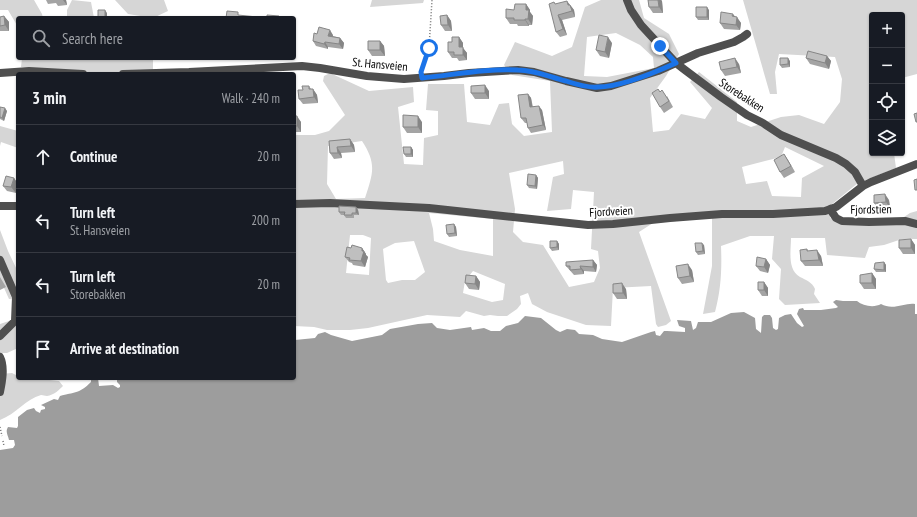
<!DOCTYPE html>
<meta charset="utf-8">
<style>
body{margin:0;font-family:"PT Sans Narrow",sans-serif;background:#242831;color:#f1f3f6}
.controls{position:absolute;right:12px;top:12px;display:grid;overflow:hidden;border-radius:4px;box-shadow:0 1px 3px #0004}
.controls button{width:36px;height:36px;display:grid;place-items:center;padding:0;border:0;border-bottom:1px solid #363941;background:#171b24;color:#f1f3f6;font:20px sans-serif}
.stop{position:absolute;width:12px;height:12px;margin:-9px;border:3px solid #1a73e8;border-radius:50%;background:#fff}
.stop.end{background:#1a73e8;border-color:#fff;box-shadow:0 1px 4px #0008}
.list{margin:0;padding:0;list-style:none}
h2{display:flex;justify-content:space-between;align-items:center;height:52px;margin:0;padding:0 16px;font-size:17px}
h2 small{font-size:13px;font-weight:400;color:#9ea1a6}
.list li{display:grid;grid-template-columns:26px 1fr auto;gap:12px;align-items:center;box-sizing:border-box;height:64px;padding:0 16px;border-top:1px solid #363941}
.list b{display:block;font-size:15px;white-space:nowrap}
.list p{margin:0;font-size:13px;white-space:nowrap;color:#9ea1a6}
.list em{font-size:13px;font-style:normal;color:#9ea1a6}
.icon{flex:none;width:22px;height:22px;fill:none;stroke:currentColor;stroke-width:2;stroke-linecap:round;stroke-linejoin:round}
.map{position:relative;flex:none;width:917px;height:517px;overflow:hidden}
.search{position:absolute;background:#171b24;box-shadow:0 1px 3px #0004;left:16px;top:16px;width:280px;height:44px;display:flex;align-items:center;gap:10px;box-sizing:border-box;padding:0 14px;border-radius:4px;color:#9ea1a6;font-size:15px}
.panel{position:absolute;background:#171b24;box-shadow:0 1px 3px #0004;left:16px;top:72px;width:280px;height:308px;border-radius:4px}
.map>svg:first-child{display:block}
.green{fill:#d6d6d6;fill-rule:evenodd}
.water{fill:#9d9d9d}
.lines{fill:none;stroke-linecap:round;stroke-linejoin:round}
.path{stroke:#717171;stroke-width:1.5;stroke-dasharray:1 2;stroke-linecap:butt}
.minor{stroke:#4f4f4f;stroke-width:8}
.wall{fill:#a4a4a4}
.shaded-wall{fill:#868686}
.building{fill:#bfbfbf;stroke:#868686}
.route{stroke:#1a73e8;stroke-width:5}
.labels{text-anchor:middle;dominant-baseline:central;stroke-width:4;stroke-linejoin:round;paint-order:stroke}
.street-label{font-size:12px;fill:#000;stroke:#fff}
</style>
<div class="map">
<svg width="917" height="517" viewBox="0 0 917 517">
<rect width="100%" height="100%" fill="#fff"/>
<path class="green" d="M 0,0 L 34,0 L 42,14 L 43,18 L 18,18 L 18,27 L 8,10 L 0,10 Z
M 72,0 L 91,2 L 94,18 L 67,18 L 67,10 Z
M 115,0 L 164,0 L 168,11 L 153,18 L 128,14 Z
M 372,0 L 424,0 L 423,3 L 370,7 Z
M 601,0 L 639,0 L 644,18 L 669,34 L 679,54 L 666,76 L 650,98 L 653,132 L 669,130 L 681,114 L 705,119 L 712,108 L 690,82 L 699,72 L 737,102 L 737,121 L 751,127 L 781,117 L 799,115 L 824,124 L 840,102 L 842,79 L 835,57 L 779,54 L 775,72 L 777,94 L 770,94 L 743,0 L 917,0 L 917,74 L 902,78 L 902,15 L 872,15 L 872,153 L 894,153 L 896,168 L 858,183 L 831,205 L 830,218 L 851,224 L 901,219 L 910,213 L 917,211 L 917,239 L 902,239 L 884,245 L 869,247 L 865,258 L 827,255 L 825,238 L 791,238 C 791,250 787,270 800,277 C 806,280 812,282 815,289 L 814,294 L 820,303 L 785,305 L 779,299 L 781,269 L 772,259 L 774,236 L 750,236 L 721,246 C 722,269 721,290 715,312 L 703,314 L 712,266 L 712,218 L 653,223 L 639,232 L 671,321 L 666,325 L 658,327 L 656,324 L 651,286 L 613,288 L 611,326 L 586,325 L 547,312 L 532,304 L 528,293 L 520,296 L 521,304 L 517,309 L 507,316 L 498,316 L 490,315 L 484,316 L 466,311 L 460,317 L 427,315 L 368,328 L 350,330 L 327,330 L 314,327 L 294,326 L 294,135 L 315,135 L 329,131 L 345,115 L 323,81 L 324,76 L 330,73 L 369,91 L 413,87 L 414,102 L 398,107 L 404,164 L 423,165 L 424,138 L 438,135 L 438,111 L 426,110 L 428,84 L 464,84 L 467,122 L 490,125 L 499,104 L 509,103 L 512,124 L 524,136 L 552,132 L 550,81 L 512,75 L 504,65 L 515,42 L 552,56 L 572,47 L 585,7 ZM 616,33 L 640,45 L 653,57 L 654,68 L 607,77 L 584,76 L 587,37 ZM 362,141 C 377,164 373,173 365,198 L 336,199 L 327,184 L 328,146 ZM 785,147 L 824,166 L 802,178 L 801,197 L 772,196 L 767,181 L 746,184 L 742,167 L 781,157 ZM 563,161 L 564,174 L 553,177 L 547,211 L 571,209 L 573,190 L 594,192 L 591,249 L 598,251 L 600,268 L 594,282 L 569,287 L 543,245 L 523,242 L 513,232 L 515,209 L 509,173 ZM 429,213 L 493,219 L 493,256 L 460,250 L 434,241 L 433,229 ZM 350,235 L 363,235 L 371,238 L 369,275 L 346,273 ZM 414,241 L 425,272 L 415,280 L 402,280 L 388,283 L 386,280 L 383,249 L 395,243 ZM 473,271 L 505,284 L 503,300 L 492,302 L 463,293 L 465,281 Z
M 22,58 L 153,58 L 153,72 L 96,73 L 21,67 Z
M 0,126 L 18,131 L 18,148 L 1,142 L 0,146 Z
M 0,230 L 8,251 L 18,272 L 18,298 L 9,299 L 0,279 Z
M 18,318 L 18,348 L 7,353 L 0,353 L 0,324 Z
M 12,373 L 18,376 L 18,378 L 31,378 L 59,381 L 63,386 C 59,390 54,395 47,396 C 44,396 44,395 41,395 C 26,399 16,414 0,420 L 0,374 Z"/>
<path class="water" d="M 836,300 L 843,301 L 857,301 C 863,306 874,308 881,304 C 893,311 906,302 915,304 L 915,314 L 917,314 L 917,517 L 0,517 L 0,450 L 13,448 L 15,445 L 14,440 L 9,440 C 8,435 5,432 8,427 L 17,428 L 18,426 L 18,417 L 27,410 L 34,408 L 36,411 L 40,413 L 41,410 L 45,409 L 45,407 L 41,405 L 54,399 L 58,400 L 60,396 C 74,392 79,394 91,382 L 91,378 L 98,378 L 99,386 L 113,385 L 118,388 L 120,387 L 120,385 L 117,382 L 117,378 L 294,378 L 294,339 L 295,340 L 315,338 L 318,334 L 325,332 L 331,335 L 352,341 L 382,335 L 390,329 L 418,324 L 432,323 L 437,328 L 450,330 L 471,327 L 472,330 L 484,328 L 491,331 L 500,331 L 506,326 L 518,323 L 525,316 L 541,318 L 556,330 L 560,332 L 567,329 L 575,330 L 579,334 L 593,335 L 602,339 L 622,342 L 651,332 L 655,331 L 656,335 L 660,336 L 664,331 L 667,331 L 685,332 L 685,328 L 679,326 L 677,320 L 691,321 L 693,330 L 696,328 L 698,322 L 711,322 L 731,313 L 744,312 L 755,318 L 756,329 L 761,333 L 762,317 L 764,315 L 770,315 L 772,318 L 773,328 L 776,330 L 778,329 L 779,318 L 785,315 L 791,314 L 797,323 L 802,327 L 804,326 L 797,314 L 799,309 L 803,308 L 804,310 L 821,310 L 836,308 L 838,307 L 833,302 Z"/>
<g class="lines">
<path class="path" d="M 422,69 L 429,48 L 432,0
M 0,427 L 2,436
M 3,441 L 4,446"/>
<path class="minor" d="M 627,0 L 631,10 L 641,25 L 676,63 L 685,70 L 721,97 L 747,115 L 763,123 L 781,135 L 836,158 L 846,164 L 855,172 L 863,186
M 0,73 L 29,71 L 83,74
M 123,74 L 189,72 L 302,66 L 320,68 L 367,76 L 404,79 L 444,76 L 469,73 L 518,70 L 534,72 L 566,81 L 597,88 L 611,86 L 658,71 L 698,53 L 734,42 L 743,37 L 747,34
M 294,204 L 330,203 L 429,208 L 588,225 L 613,224 L 670,218 L 722,214 L 773,214 L 825,211 L 836,207 L 863,186 L 871,182 L 917,164
M 0,206 L 18,206
M 830,209 L 836,218 L 842,221 L 869,222 L 905,221 L 917,224
M 0,260 L 16,297 L 15,321 L 0,336
M 0,357 C 5,367 2,382 0,392"/>
</g>
<path class="wall" d="M 46,0 L 66,0 L 67,5 L 58,6 L 56,3 L 48,4 Z
M 648,0 L 661,0 L 662,1 L 663,13 L 653,13 L 649,7 Z
M 526,4 L 530,10 L 530,12 L 533,16 L 532,25 L 529,25 L 529,26 L 518,26 L 517,24 L 510,24 L 506,18 L 514,10 Z
M 555,4 L 571,6 L 574,10 L 575,17 L 562,20 L 567,35 L 560,37 L 556,32 Z
M 709,10 L 709,20 L 698,20 L 696,17 Z
M 447,15 L 451,21 L 452,31 L 445,31 L 441,25 Z
M 4,16 L 9,22 L 9,31 L 0,31 L 0,17 Z
M 735,17 L 741,23 L 740,30 L 724,29 L 720,23 Z
M 317,34 L 333,35 L 333,36 L 340,38 L 344,43 L 343,49 L 328,47 L 328,49 L 316,46 L 313,41 Z
M 459,37 L 463,43 L 463,48 L 467,53 L 467,60 L 459,61 L 457,58 L 452,58 L 448,52 L 452,42 Z
M 380,41 L 384,46 L 385,56 L 372,56 L 368,50 Z
M 612,43 L 609,58 L 600,56 L 596,50 Z
M 827,56 L 831,61 L 829,69 L 810,64 L 806,58 Z
M 790,61 L 790,67 L 782,68 L 780,65 Z
M 739,64 L 741,73 L 725,76 L 721,70 Z
M 309,86 L 311,89 L 313,89 L 317,95 L 318,103 L 303,104 L 299,99 L 303,90 Z
M 489,91 L 489,99 L 475,99 L 471,93 Z
M 528,94 L 531,98 L 533,107 L 542,110 L 546,130 L 531,133 L 528,128 L 527,123 L 525,123 L 521,118 Z
M 667,96 L 673,107 L 664,113 L 660,107 Z
M 0,107 L 7,111 L 4,121 L 0,119 Z
M 294,116 L 301,122 L 301,132 L 294,132 Z
M 422,122 L 422,133 L 407,133 L 403,127 Z
M 350,139 L 354,145 L 355,152 L 341,153 L 342,158 L 334,159 L 330,153 L 329,141 Z
M 411,147 L 413,150 L 413,157 L 406,157 L 404,154 Z
M 784,154 L 795,172 L 784,178 L 780,172 Z
M 536,175 L 538,178 L 537,189 L 529,188 L 527,185 Z
M 14,178 L 18,184 L 16,193 L 7,191 L 3,186 Z
M 889,200 L 890,208 L 878,208 L 874,203 Z
M 356,207 L 358,210 L 359,215 L 354,215 L 354,218 L 346,218 L 344,215 L 341,215 L 339,212 Z
M 454,224 L 456,227 L 457,236 L 449,237 L 447,234 Z
M 911,239 L 915,245 L 915,254 L 903,254 L 899,248 Z
M 557,241 L 559,244 L 559,250 L 552,251 L 550,248 Z
M 704,245 L 705,254 L 698,255 L 696,252 Z
M 351,248 L 362,248 L 366,254 L 366,255 L 368,257 L 365,267 L 353,265 L 352,263 L 349,262 L 345,257 Z
M 807,249 L 808,251 L 821,256 L 823,266 L 805,266 L 801,261 Z
M 766,259 L 770,265 L 768,273 L 760,271 L 756,266 Z
M 593,260 L 597,265 L 596,272 L 584,271 L 584,274 L 574,275 L 566,266 Z
M 884,262 L 886,265 L 886,272 L 876,272 L 874,269 Z
M 692,270 L 694,282 L 682,284 L 678,278 Z
M 872,273 L 876,279 L 876,289 L 864,289 L 860,283 Z
M 476,276 L 480,282 L 479,290 L 469,289 L 465,283 Z
M 0,277 L 6,287 L 0,290 Z
M 764,282 L 768,288 L 768,296 L 762,296 L 758,290 Z
M 626,289 L 627,299 L 617,299 L 613,293 Z"/>
<path class="shaded-wall" d="M 63,0 L 66,0 L 67,5 Z
M 658,0 L 661,0 L 662,1 L 663,13 L 659,7 Z
M 567,1 L 574,10 L 575,17 L 572,11 L 568,5 Z
M 526,4 L 530,10 L 530,12 L 533,16 L 532,25 L 528,19 L 526,10 Z
M 707,7 L 709,10 L 709,20 L 707,17 Z
M 105,10 L 107,13 L 107,18 L 105,18 Z
M 733,14 L 737,19 L 737,17 L 741,23 L 740,30 L 736,25 L 732,16 Z
M 447,15 L 451,21 L 452,31 L 448,25 Z
M 558,15 L 562,20 L 567,35 L 563,29 Z
M 4,16 L 9,22 L 9,31 L 5,25 Z
M 525,19 L 529,25 L 529,26 L 525,20 Z
M 330,30 L 333,35 L 332,41 L 328,36 Z
M 459,37 L 463,43 L 463,48 L 467,53 L 467,60 L 463,55 L 459,47 Z
M 608,37 L 612,43 L 609,58 L 605,52 Z
M 340,38 L 344,43 L 343,49 L 339,44 Z
M 380,41 L 384,46 L 385,56 L 380,50 Z
M 325,42 L 328,47 L 328,49 L 324,44 Z
M 827,56 L 831,61 L 829,69 L 825,63 Z
M 735,58 L 739,64 L 741,73 L 737,67 Z
M 788,58 L 790,61 L 790,67 L 788,64 Z
M 485,85 L 489,91 L 489,99 L 485,93 Z
M 313,89 L 317,95 L 318,103 L 314,97 Z
M 528,94 L 531,98 L 533,112 L 530,107 Z
M 539,106 L 542,110 L 546,130 L 543,125 Z
M 5,108 L 7,111 L 4,121 L 2,118 Z
M 297,116 L 301,122 L 301,132 L 297,126 Z
M 418,116 L 422,122 L 422,133 L 418,127 Z
M 350,139 L 354,145 L 355,152 L 351,146 Z
M 337,147 L 341,153 L 342,158 L 338,153 Z
M 411,147 L 413,150 L 413,157 L 411,154 Z
M 784,154 L 788,160 L 795,172 L 791,166 Z
M 536,175 L 538,178 L 537,189 L 535,186 Z
M 14,178 L 18,184 L 16,193 L 11,187 Z
M 885,194 L 889,200 L 890,208 L 886,202 Z
M 356,207 L 358,210 L 359,215 L 356,213 Z
M 454,224 L 456,227 L 457,236 L 455,233 Z
M 911,239 L 915,245 L 915,254 L 911,248 Z
M 557,241 L 559,244 L 559,250 L 557,247 Z
M 702,243 L 704,245 L 705,254 L 703,251 Z
M 362,248 L 366,254 L 366,255 L 368,257 L 365,267 L 361,261 Z
M 817,250 L 821,256 L 823,266 L 819,260 Z
M 766,259 L 770,265 L 768,273 L 764,267 Z
M 593,260 L 597,265 L 596,272 L 593,267 Z
M 884,262 L 886,265 L 886,272 L 884,270 Z
M 688,264 L 692,270 L 694,282 L 690,276 Z
M 580,266 L 584,271 L 584,274 L 581,269 Z
M 872,273 L 876,279 L 876,289 L 872,283 Z
M 476,276 L 480,282 L 479,290 L 475,284 Z
M 764,282 L 768,288 L 768,296 L 764,290 Z
M 622,283 L 626,289 L 627,299 L 623,293 Z"/>
<path class="building" d="M 648,0 L 658,0 L 659,7 L 649,7 Z
M 567,1 L 568,5 L 570,5 L 572,11 L 558,15 L 563,29 L 556,32 L 549,4 L 554,2 L 555,4 Z
M 515,4 L 526,4 L 526,10 L 529,10 L 528,19 L 525,19 L 525,20 L 514,20 L 514,18 L 506,18 L 506,9 L 514,10 Z
M 696,7 L 707,7 L 707,17 L 696,17 Z
M 98,10 L 105,10 L 105,18 L 98,18 Z
M 227,11 L 238,12 L 238,15 L 257,17 L 257,18 L 226,18 Z
M 721,12 L 733,14 L 732,16 L 737,17 L 736,25 L 720,23 Z
M 267,15 L 279,16 L 279,18 L 267,18 Z
M 447,15 L 448,25 L 441,25 L 440,16 Z
M 4,16 L 5,25 L 0,26 L 0,17 Z
M 319,27 L 330,30 L 328,36 L 340,38 L 339,44 L 325,42 L 324,44 L 313,41 L 314,33 L 317,34 Z
M 599,35 L 608,37 L 605,52 L 596,50 Z
M 452,37 L 459,37 L 459,47 L 463,47 L 463,55 L 454,55 L 454,52 L 448,52 L 448,42 L 452,42 Z
M 368,41 L 380,41 L 380,50 L 368,50 Z
M 808,51 L 827,56 L 825,63 L 806,58 Z
M 735,58 L 737,67 L 721,70 L 719,62 Z
M 780,58 L 788,58 L 788,64 L 780,65 Z
M 485,85 L 485,93 L 471,93 L 471,86 Z
M 302,86 L 309,86 L 309,89 L 313,89 L 314,97 L 299,99 L 298,90 L 303,90 Z
M 658,89 L 660,92 L 662,90 L 669,101 L 660,107 L 652,93 Z
M 528,94 L 530,107 L 539,106 L 543,125 L 528,128 L 526,118 L 521,118 L 518,95 Z
M 0,107 L 5,108 L 2,118 L 0,117 Z
M 917,113 L 917,122 L 916,122 L 914,114 Z
M 403,115 L 418,116 L 418,127 L 403,127 Z
M 294,116 L 297,116 L 297,126 L 294,126 Z
M 350,139 L 351,146 L 337,147 L 338,153 L 330,153 L 329,141 Z
M 403,147 L 411,147 L 411,154 L 404,154 Z
M 784,154 L 791,166 L 780,172 L 774,160 Z
M 528,174 L 536,175 L 535,186 L 527,185 Z
M 6,176 L 14,178 L 11,187 L 3,186 Z
M 917,179 L 917,190 L 915,190 L 914,180 Z
M 885,194 L 886,202 L 874,203 L 874,195 Z
M 339,206 L 356,207 L 356,213 L 352,213 L 352,215 L 344,215 L 345,212 L 339,212 Z
M 454,224 L 455,233 L 447,234 L 446,225 Z
M 911,239 L 911,248 L 899,248 L 899,240 Z
M 550,241 L 557,241 L 557,247 L 550,248 Z
M 695,243 L 702,243 L 703,251 L 696,252 Z
M 352,245 L 362,248 L 362,251 L 364,251 L 361,261 L 349,260 L 350,258 L 345,257 L 347,247 L 351,248 Z
M 807,249 L 807,251 L 817,250 L 819,260 L 801,261 L 800,250 Z
M 757,257 L 766,259 L 764,267 L 756,266 Z
M 593,260 L 593,267 L 580,266 L 581,269 L 570,270 L 570,266 L 566,266 L 566,262 Z
M 884,262 L 884,270 L 874,269 L 875,263 Z
M 688,264 L 690,276 L 678,278 L 676,266 Z
M 872,273 L 872,283 L 860,283 L 860,275 Z
M 466,275 L 476,276 L 475,284 L 465,283 Z
M 758,282 L 764,282 L 764,290 L 758,290 Z
M 622,283 L 623,293 L 613,293 L 613,284 Z"/>
<g class="lines">
<path class="route" d="M 429,48 L 421,72 L 422,78 C 453,75 487,68 518,70 C 535,70 550,77 566,81 C 575,84 588,88 598,87 C 620,87 656,72 676,63 L 660,46"/>
</g>
<g class="labels">
<g class="street-label">
<text transform="translate(380 64) rotate(5)">St. Hansveien</text>
<text transform="translate(742 95) rotate(33)">Storebakken</text>
<text transform="translate(871 209) rotate(-1)">Fjordstien</text>
<text transform="translate(611 211) rotate(-3)">Fjordveien</text>
</g>
</g>
</svg>
<div class="controls">
<button>+</button>
<button>−</button>
<button><svg class="icon" aria-label="locate" viewBox="0 0 24 24"><circle cx="12" cy="12" r="6"/><path d="M12 2v4M12 18v4M2 12h4M18 12h4"/></svg></button>
<button><svg class="icon" aria-label="layers" viewBox="0 0 24 24"><path d="M12 4l9 5-9 5-9-5zM3 14l9 5 9-5"/></svg></button>
</div>
<div class="stop" style="left:429px;top:48px"></div>
<div class="stop end" style="left:660px;top:46px"></div>
<div class="search"><svg class="icon" aria-label="search" viewBox="0 0 24 24"><circle cx="10" cy="10" r="6"/><path d="M15 15l6 6"/></svg>Search here</div>
<section class="panel">
<h2>3 min<small>Walk · 240 m</small></h2>
<ul class="list">
<li><svg class="icon" aria-label="ahead" viewBox="0 0 24 24"><path d="M12 20V5M6 11l6-6 6 6"/></svg><div><b>Continue</b></div><em>20 m</em></li>
<li><svg class="icon" aria-label="left" viewBox="0 0 24 24"><path d="M17 20v-9H6M10 6l-5 5 5 5"/></svg><div><b>Turn left</b><p>St. Hansveien</p></div><em>200 m</em></li>
<li><svg class="icon" aria-label="left" viewBox="0 0 24 24"><path d="M17 20v-9H6M10 6l-5 5 5 5"/></svg><div><b>Turn left</b><p>Storebakken</p></div><em>20 m</em></li>
<li><svg class="icon" aria-label="arrive" viewBox="0 0 24 24"><path d="M6 21V4h12l-3 4 3 4H6"/></svg><div><b>Arrive at destination</b></div></li>
</ul>
</section>
</div>
